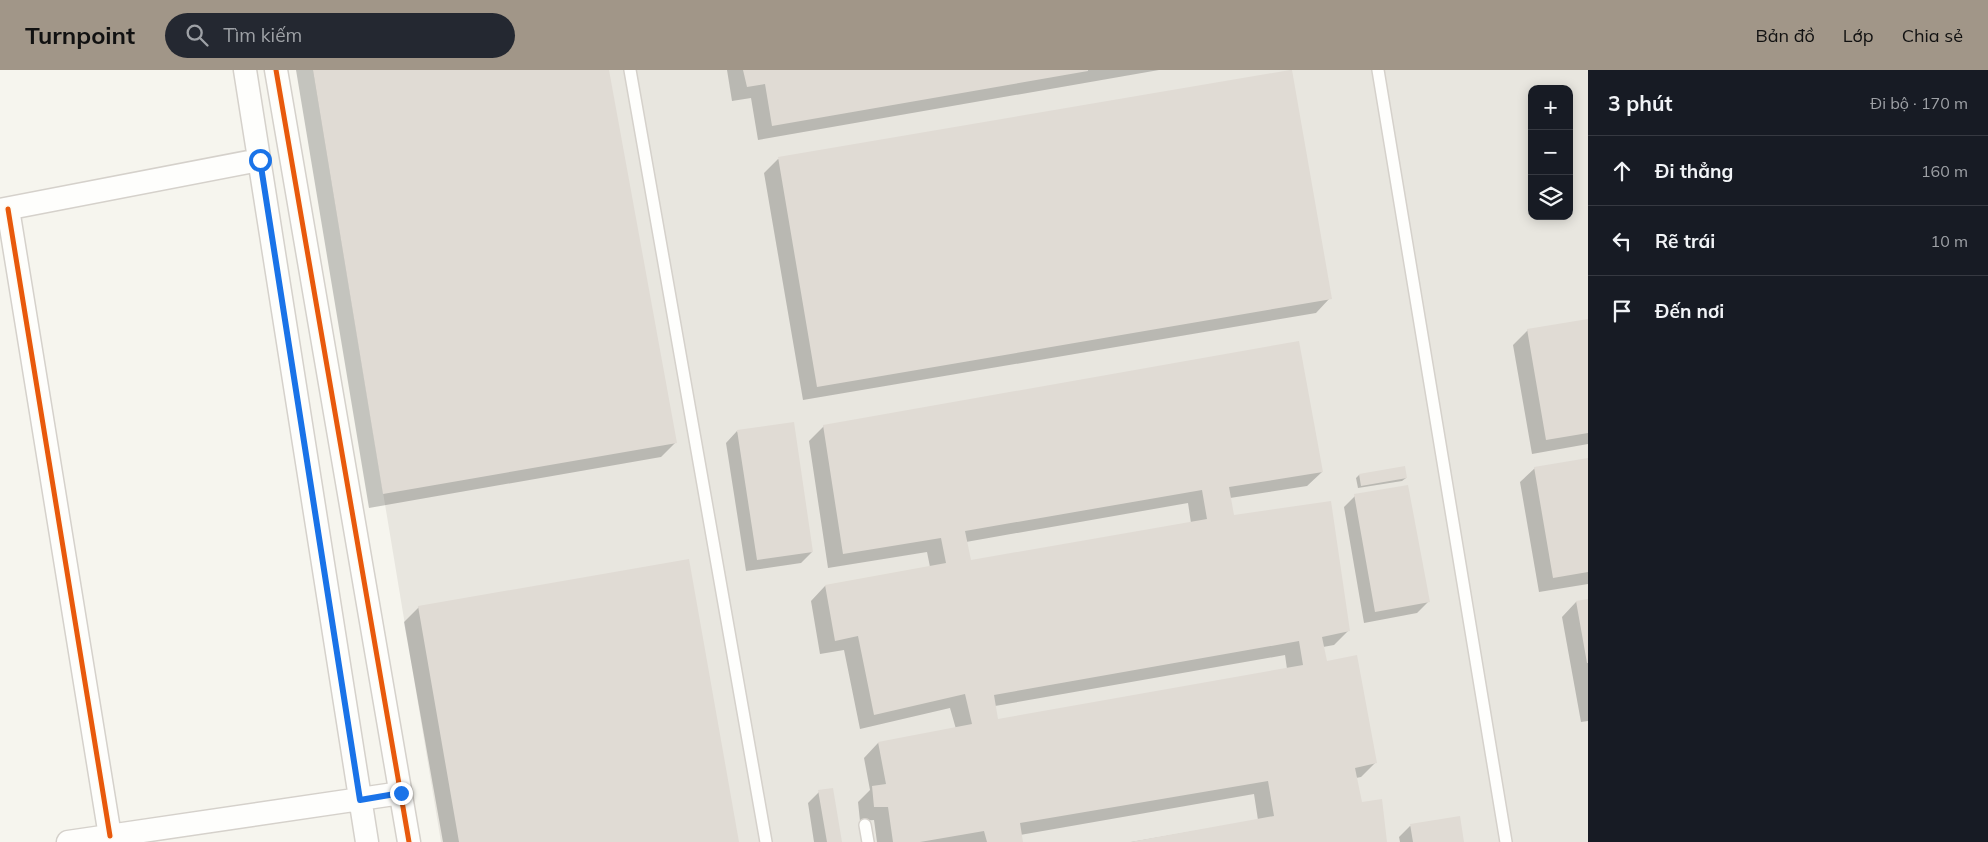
<!DOCTYPE html>
<html lang="vi">
<meta charset="utf-8">
<style>
body{margin:0;font-family:Mulish,sans-serif;background:#242831;color:#f1f3f6}
.controls{position:absolute;right:15px;top:15px;display:grid;overflow:hidden;border-radius:10px;box-shadow:0 2px 12px #0003}
.controls button{width:45px;height:45px;display:grid;place-items:center;padding:0;border:0;border-bottom:1px solid #363941;background:#171b24;color:#f1f3f6;font:25px sans-serif}
.stop{position:absolute;width:15px;height:15px;margin:-11px;border:4px solid #1a73e8;border-radius:50%;background:#fff}
.stop.end{background:#1a73e8;border-color:#fff;box-shadow:0 1px 5px #0008}
.list{margin:0;padding:0;list-style:none}
h2{display:flex;justify-content:space-between;align-items:center;height:65px;margin:0;padding:0 20px;font-size:21px}
h2 small{font-size:16px;font-weight:400;color:#9ea1a6}
.list li{display:grid;grid-template-columns:32px 1fr auto;gap:15px;align-items:center;box-sizing:border-box;height:70px;padding:0 20px;border-top:1px solid #363941}
.list b{display:block;font-size:19px;white-space:nowrap}
.list em{font-size:16px;font-style:normal;color:#9ea1a6}
.icon{flex:none;width:28px;height:28px;fill:none;stroke:currentColor;stroke-width:2;stroke-linecap:round;stroke-linejoin:round}
.map{position:relative;flex:none;width:1588px;height:772px;overflow:hidden}
header{display:flex;align-items:center;gap:30px;box-sizing:border-box;height:70px;padding:0 25px;background:#a19688;color:#111}
header strong{font-size:24px}
nav{display:flex;gap:28px;margin-inline-start:auto;font-size:18px}
.search{width:350px;height:45px;background:#242831;display:flex;align-items:center;gap:12px;box-sizing:border-box;padding:0 18px;border-radius:28px;color:#9ea1a6;font-size:19px}
main{display:flex}
aside{flex:1;background:#171b24}
.map>svg:first-child{display:block}
.industrial{fill:#e8e6df;fill-rule:evenodd}
.shadow{fill:#0003;fill-rule:evenodd}
.building{fill:#e0dbd4;fill-rule:evenodd}
.lines{fill:none;stroke-linecap:round;stroke-linejoin:round}
.service-casing{stroke:#d5d1cb;stroke-width:14}
.minor-casing{stroke:#d5d1cb;stroke-width:25}
.service{stroke:#fefefc;stroke-width:11}
.minor{stroke:#fefefc;stroke-width:22}
.cycleway-casing{stroke:#fdfbf2;stroke-width:8}
.cycleway{stroke:#e8590c;stroke-width:5}
.route{stroke:#1a73e8;stroke-width:6}
</style>
<header>
<strong>Turnpoint</strong>
<div class="search"><svg class="icon" aria-label="search" viewBox="0 0 24 24"><circle cx="10" cy="10" r="6"/><path d="M15 15l6 6"/></svg>Tìm kiếm</div>
<nav><a>Bản đồ</a><a>Lớp</a><a>Chia sẻ</a></nav>
</header>
<main>
<div class="map">
<svg width="1588" height="772" viewBox="0 0 1588 772">
<rect width="100%" height="100%" fill="#f6f5ee"/>
<path class="industrial" d="M 313,0 L 1588,0 L 1588,772 L 441,772 ZM 1532,19 L 1569,19 L 1569,146 L 1532,146 Z"/>
<path class="shadow" d="M 296,0 L 608,0 L 676,372 L 661,387 L 369,438 Z
M 727,0 L 1159,0 L 758,70 L 751,28 L 732,31 Z
M 778,89 L 1330,228 L 1316,243 L 803,330 L 764,103 Z
M 1588,250 L 1588,374 L 1532,384 L 1513,275 L 1528,260 Z
M 824,356 L 1322,402 L 1307,416 L 1230,428 L 1233,447 L 1349,560 L 1334,575 L 1323,577 L 1326,593 L 1376,692 L 1361,707 L 1356,708 L 1361,733 L 1386,772 L 1131,772 L 1258,750 L 1254,724 L 1020,765 L 1022,772 L 877,772 L 874,750 L 860,751 L 858,732 L 870,720 L 864,688 L 878,673 L 956,659 L 950,638 L 860,659 L 844,580 L 820,584 L 811,531 L 825,516 L 930,497 L 927,482 L 828,498 L 809,371 ZM 1188,433 L 1191,453 L 970,492 L 966,472 ZM 1285,585 L 1287,599 L 997,650 L 995,636 Z
M 737,361 L 812,482 L 801,493 L 746,501 L 726,373 Z
M 1588,389 L 1588,514 L 1539,522 L 1520,412 L 1535,398 Z
M 1359,405 L 1406,408 L 1402,411 L 1358,418 L 1356,408 Z
M 1355,426 L 1428,532 L 1417,543 L 1364,553 L 1344,437 Z
M 1588,530 L 1588,651 L 1581,652 L 1562,547 L 1576,532 Z
M 419,537 L 738,772 L 443,772 L 404,552 Z
M 819,722 L 841,772 L 814,772 L 808,733 Z
M 1410,756 L 1463,772 L 1400,772 L 1399,767 Z"/>
<path class="building" d="M 313,0 L 609,0 L 677,373 L 383,424 Z
M 743,0 L 1088,0 L 1088,1 L 772,56 L 765,14 L 747,17 Z
M 1290,0 L 1292,0 L 1332,229 L 817,317 L 778,87 Z
M 1588,249 L 1588,363 L 1546,370 L 1527,259 Z
M 1299,271 L 1323,402 L 1229,417 L 1234,445 L 1331,431 L 1350,561 L 1322,567 L 1327,591 L 1357,585 L 1377,693 L 1355,698 L 1362,732 L 1382,729 L 1387,772 L 1130,772 L 1274,746 L 1268,711 L 1020,753 L 1023,772 L 987,772 L 984,761 L 920,772 L 893,772 L 888,737 L 874,737 L 872,716 L 886,714 L 878,672 L 972,654 L 965,624 L 874,645 L 858,566 L 835,571 L 825,515 L 946,493 L 941,468 L 843,484 L 823,355 ZM 1202,420 L 1207,449 L 971,490 L 965,461 ZM 1299,571 L 1303,595 L 998,649 L 994,625 Z
M 794,352 L 813,482 L 757,490 L 737,360 Z
M 1588,388 L 1588,502 L 1553,508 L 1534,397 Z
M 1405,396 L 1407,408 L 1361,416 L 1359,404 Z
M 1408,415 L 1430,532 L 1375,542 L 1354,424 Z
M 689,489 L 739,772 L 459,772 L 418,536 Z
M 1588,529 L 1588,593 L 1587,593 L 1576,531 Z
M 833,718 L 842,772 L 827,772 L 818,720 Z
M 1460,746 L 1464,772 L 1413,772 L 1410,754 Z"/>
<g class="lines">
<g class="service-casing">
<path id="service" d="M 630,0 L 766,772
M 1378,0 L 1506,772
M 865,755 L 868,772"/>
</g>
<g class="minor-casing">
<path id="minor" d="M 245,0 L 367,772
M 276,0 L 409,772
M 8,139 L 110,766
M 0,140 L 259,90
M 68,772 L 401,723"/>
</g>
<use href="#service" class="service"/>
<use href="#minor" class="minor"/>
<g class="cycleway-casing">
<path id="cycleway" d="M 276,0 L 409,772
M 8,139 L 110,766"/>
</g>
<use href="#cycleway" class="cycleway"/>
</g>
<g class="lines">
<path class="route" d="M 260,90 L 360,730 L 401,723"/>
</g>
</svg>
<div class="controls">
<button>+</button>
<button>−</button>
<button><svg class="icon" aria-label="layers" viewBox="0 0 24 24"><path d="M12 4l9 5-9 5-9-5zM3 14l9 5 9-5"/></svg></button>
</div>
<div class="stop" style="left:260px;top:90px"></div>
<div class="stop end" style="left:401px;top:723px"></div>
</div>
<aside>
<h2>3 phút<small>Đi bộ · 170 m</small></h2>
<ul class="list">
<li><svg class="icon" aria-label="ahead" viewBox="0 0 24 24"><path d="M12 20V5M6 11l6-6 6 6"/></svg><div><b>Đi thẳng</b></div><em>160 m</em></li>
<li><svg class="icon" aria-label="left" viewBox="0 0 24 24"><path d="M17 20v-9H6M10 6l-5 5 5 5"/></svg><div><b>Rẽ trái</b></div><em>10 m</em></li>
<li><svg class="icon" aria-label="arrive" viewBox="0 0 24 24"><path d="M6 21V4h12l-3 4 3 4H6"/></svg><div><b>Đến nơi</b></div></li>
</ul>
</aside>
</main>
